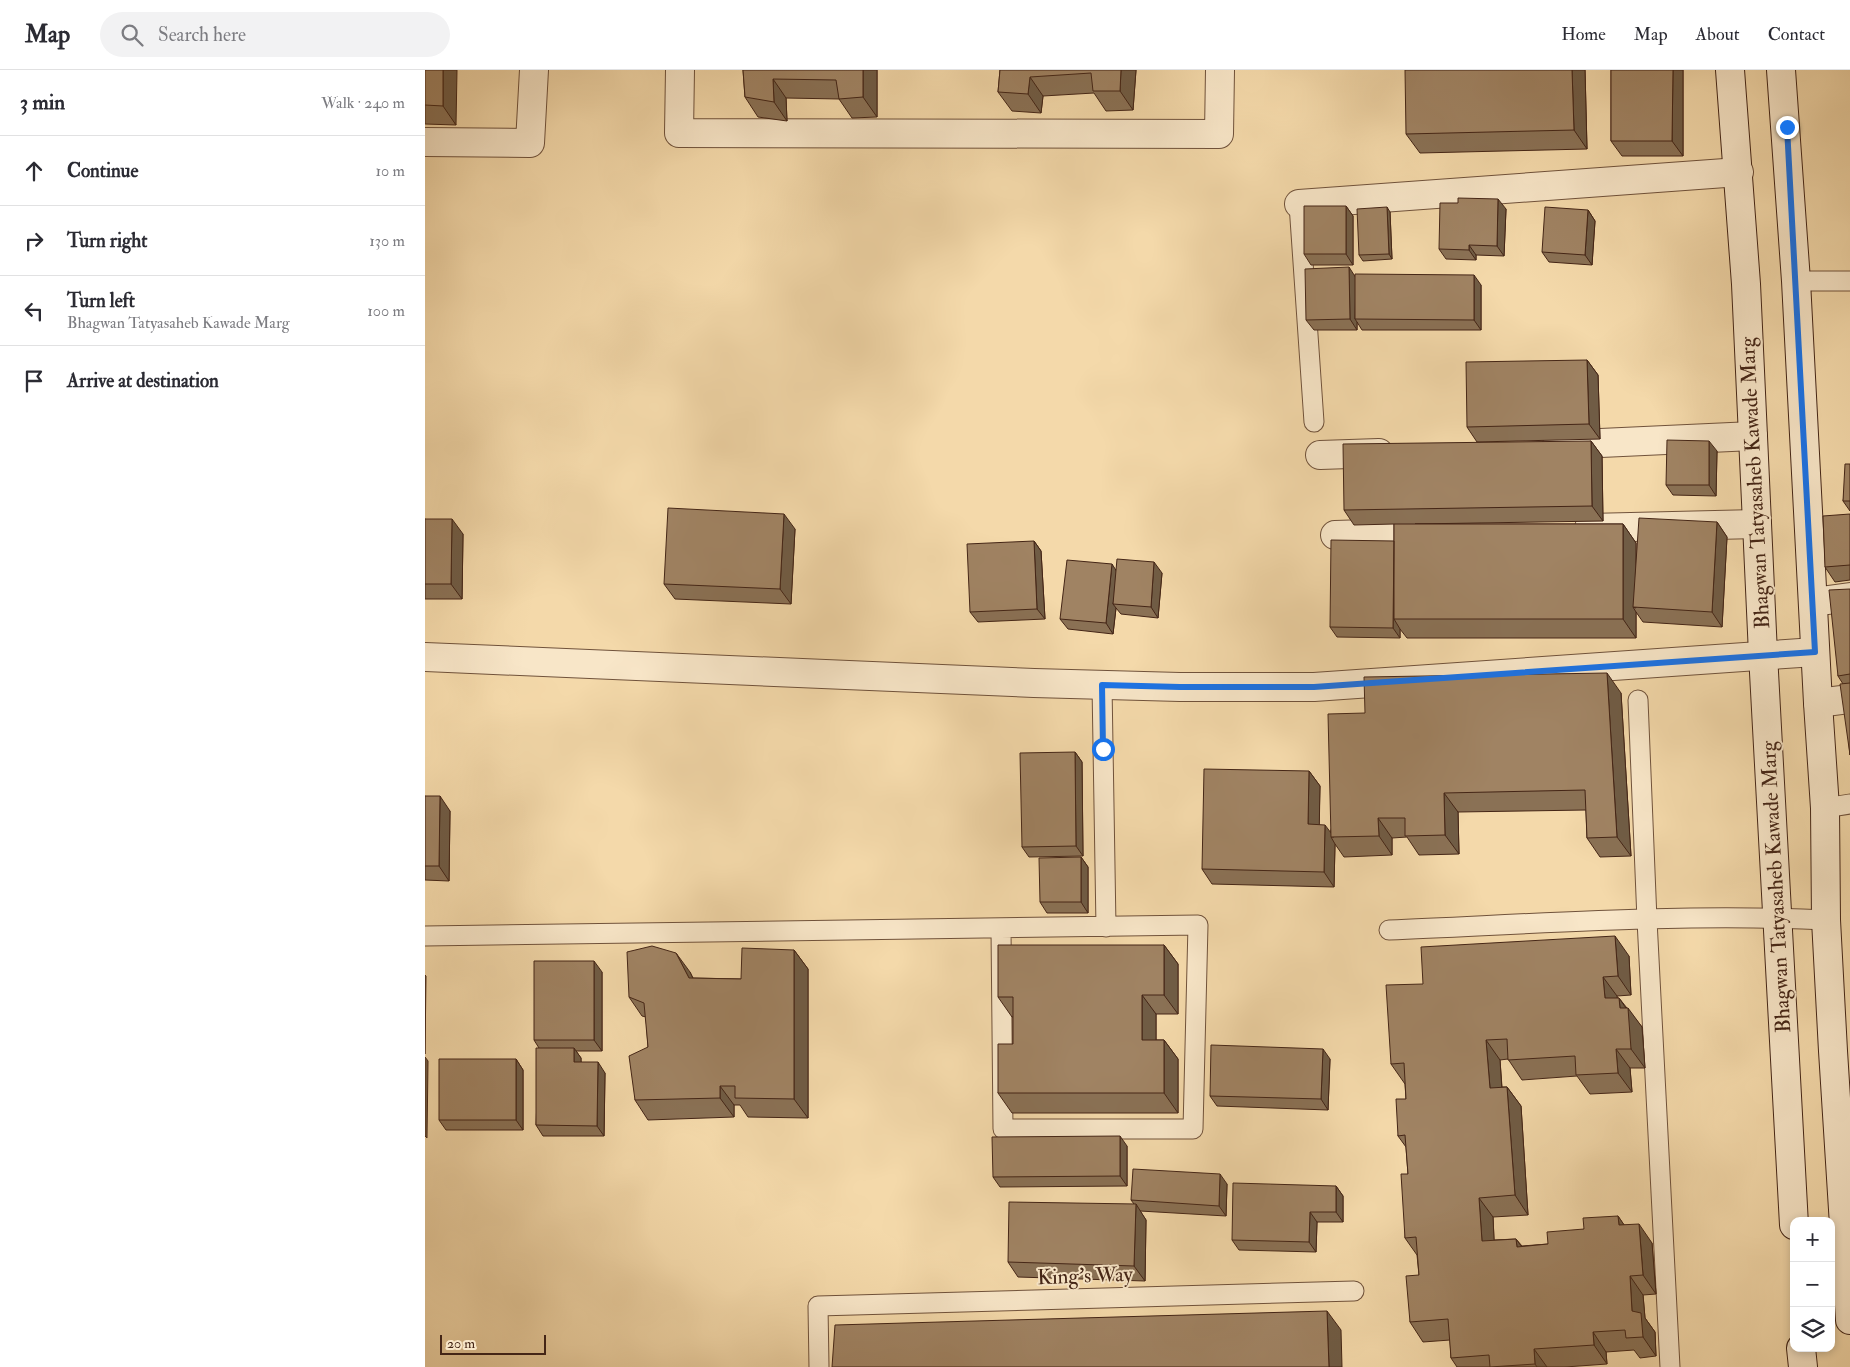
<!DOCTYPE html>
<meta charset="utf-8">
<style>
body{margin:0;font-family:"IM FELL Double Pica",serif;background:#f2f2f3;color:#2b2b33}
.controls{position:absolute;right:15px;bottom:15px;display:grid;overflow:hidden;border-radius:10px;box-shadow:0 2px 8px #0003}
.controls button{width:45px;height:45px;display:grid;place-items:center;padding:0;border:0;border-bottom:1px solid #e1e1e2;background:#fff;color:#2b2b33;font:25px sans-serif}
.scale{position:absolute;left:15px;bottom:12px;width:106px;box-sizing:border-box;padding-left:5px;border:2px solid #442516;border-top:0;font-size:14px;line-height:18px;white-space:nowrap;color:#442516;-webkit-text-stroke:4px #f8e6c8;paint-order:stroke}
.stop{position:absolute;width:15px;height:15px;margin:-11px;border:4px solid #1a73e8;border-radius:50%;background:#fff}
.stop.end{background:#1a73e8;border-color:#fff;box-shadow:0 1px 5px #0008}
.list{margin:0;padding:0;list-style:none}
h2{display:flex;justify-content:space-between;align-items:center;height:65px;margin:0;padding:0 20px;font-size:21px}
h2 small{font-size:16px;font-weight:400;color:#7c7c81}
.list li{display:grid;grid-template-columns:32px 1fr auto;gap:15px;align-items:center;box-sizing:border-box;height:70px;padding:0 20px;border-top:1px solid #e1e1e2}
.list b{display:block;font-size:19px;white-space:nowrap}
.list p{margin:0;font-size:16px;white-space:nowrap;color:#7c7c81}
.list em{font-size:16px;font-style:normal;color:#7c7c81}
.icon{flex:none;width:28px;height:28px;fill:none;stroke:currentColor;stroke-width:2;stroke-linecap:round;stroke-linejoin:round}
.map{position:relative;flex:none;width:1425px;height:1297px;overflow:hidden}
header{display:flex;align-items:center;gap:30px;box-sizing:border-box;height:70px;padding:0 25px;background:#fff;border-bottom:1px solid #e1e1e2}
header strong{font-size:24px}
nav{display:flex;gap:28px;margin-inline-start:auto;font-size:18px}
.search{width:350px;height:45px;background:#f2f2f3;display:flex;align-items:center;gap:12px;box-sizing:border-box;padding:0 18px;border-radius:28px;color:#7c7c81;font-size:19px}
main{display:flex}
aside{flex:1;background:#fff}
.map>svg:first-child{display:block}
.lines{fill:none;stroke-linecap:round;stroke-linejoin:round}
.lane-casing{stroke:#70523b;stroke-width:21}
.street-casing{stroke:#70523b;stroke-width:30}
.secondary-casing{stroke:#442516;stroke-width:30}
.lane{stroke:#f8e6c8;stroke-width:19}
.street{stroke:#f8e6c8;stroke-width:28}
.secondary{stroke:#f8e6c8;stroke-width:28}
.wall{fill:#8a7155;stroke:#442516}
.shaded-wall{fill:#705c45;stroke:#442516}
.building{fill:#a08363;stroke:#442516}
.route{stroke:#1a73e8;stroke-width:6}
.labels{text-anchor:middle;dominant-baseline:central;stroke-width:4;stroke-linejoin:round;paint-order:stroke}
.street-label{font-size:21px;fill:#442516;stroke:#f8e6c8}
</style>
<header>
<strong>Map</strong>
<div class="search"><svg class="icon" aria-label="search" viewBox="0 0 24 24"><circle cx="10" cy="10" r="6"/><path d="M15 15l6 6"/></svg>Search here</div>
<nav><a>Home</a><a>Map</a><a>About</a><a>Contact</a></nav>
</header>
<main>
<aside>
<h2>3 min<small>Walk · 240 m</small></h2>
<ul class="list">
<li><svg class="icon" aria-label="ahead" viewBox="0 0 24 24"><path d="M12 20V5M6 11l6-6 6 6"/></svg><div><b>Continue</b></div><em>10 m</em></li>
<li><svg class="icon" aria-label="right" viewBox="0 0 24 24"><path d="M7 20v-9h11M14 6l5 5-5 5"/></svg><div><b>Turn right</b></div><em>130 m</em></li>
<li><svg class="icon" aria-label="left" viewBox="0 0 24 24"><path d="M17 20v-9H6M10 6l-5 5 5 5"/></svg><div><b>Turn left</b><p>Bhagwan Tatyasaheb Kawade Marg</p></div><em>100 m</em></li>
<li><svg class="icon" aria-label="arrive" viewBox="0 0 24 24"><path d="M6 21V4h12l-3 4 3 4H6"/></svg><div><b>Arrive at destination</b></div></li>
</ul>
</aside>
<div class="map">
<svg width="1425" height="1297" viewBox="0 0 1425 1297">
<rect width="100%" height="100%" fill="#f4d9aa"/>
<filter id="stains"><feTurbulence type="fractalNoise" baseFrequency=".004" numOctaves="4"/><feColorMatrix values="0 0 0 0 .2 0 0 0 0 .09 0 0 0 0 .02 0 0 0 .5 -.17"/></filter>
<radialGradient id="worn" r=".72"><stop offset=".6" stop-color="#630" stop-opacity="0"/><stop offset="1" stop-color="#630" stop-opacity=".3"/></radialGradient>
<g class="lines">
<g class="lane-casing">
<path id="lane" d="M 874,134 L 889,352
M 1371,211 L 1425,211
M 677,615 L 681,857
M 1213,630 L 1222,850 L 1245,1297
M 1400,738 L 1425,734
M 964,860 C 1109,854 1256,843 1401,850
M 0,866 L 773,855 L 768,1059 L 578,1059 L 576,859
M 394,1297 L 393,1236 L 929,1221"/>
</g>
<g class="street-casing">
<path id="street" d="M 255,0 L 254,63 L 794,64 L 795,0
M 0,72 L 105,73 L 109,0
M 874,134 L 1314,102
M 1132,375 L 1328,366
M 895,385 L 954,383
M 1164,458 L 1332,454
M 910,465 L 1006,462
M 1388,532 L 1425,527
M 0,587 L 609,613 L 755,617 L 889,617 L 1390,582
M 1393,633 L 1425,629"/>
</g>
<g class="secondary-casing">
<path id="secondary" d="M 1305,0 L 1321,214 L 1338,584 L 1369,1155
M 1356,0 L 1371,211 L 1393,633 L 1400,738 L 1401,850 L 1408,981 L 1425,1250
M 1376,1278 L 1378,1297"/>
</g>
<use href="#lane" class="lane"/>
<use href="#street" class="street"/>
<use href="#secondary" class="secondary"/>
</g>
<path class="wall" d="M 0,0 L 31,55 L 0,54 Z
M 318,0 L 452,0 L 452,47 L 427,48 L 414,29 L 361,28 L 362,51 L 333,47 L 320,27 Z
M 575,0 L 711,0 L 708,40 L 681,41 L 669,23 L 618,26 L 616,43 L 587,41 L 573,22 Z
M 1160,0 L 1162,79 L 995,83 L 981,64 Z
M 1186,0 L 1258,0 L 1258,86 L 1197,86 L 1186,71 Z
M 921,136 L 928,146 L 928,195 L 886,195 L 879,184 Z
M 1081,139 L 1079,186 L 1051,185 L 1051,190 L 1021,189 L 1014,179 Z
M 1163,140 L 1170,151 L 1167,195 L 1124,192 L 1117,182 Z
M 965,142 L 967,189 L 938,191 L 934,185 Z
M 930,207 L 1056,215 L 1056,260 L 937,260 L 932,252 L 932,260 L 889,260 L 881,250 Z
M 1162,290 L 1173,305 L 1175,369 L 1052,372 L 1042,357 Z
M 1166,371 L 1177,386 L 1178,451 L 990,454 L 1198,454 L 1211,473 L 1211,486 L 1292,452 L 1302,467 L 1297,557 L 1218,552 L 1211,542 L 1211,568 L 982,568 L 975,559 L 975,568 L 912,567 L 905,557 L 969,471 L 969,454 L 929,455 L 919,440 Z
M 1292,381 L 1291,426 L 1248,425 L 1241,415 Z
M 1425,394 L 1425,441 L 1418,431 Z
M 1425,444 L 1425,510 L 1410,512 L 1400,497 Z
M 0,449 L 38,464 L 37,529 L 0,529 Z
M 370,459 L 366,534 L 250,529 L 239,514 Z
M 609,471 L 616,481 L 620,549 L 553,552 L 545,542 Z
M 691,500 L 737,503 L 733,548 L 696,544 L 691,538 L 688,564 L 643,559 L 635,549 Z
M 1425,519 L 1425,685 L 1418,614 L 1413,606 Z
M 1196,623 L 1206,786 L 1175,787 L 1162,768 L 1161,740 L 1033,742 L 1034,784 L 994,785 L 982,767 L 967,768 L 967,785 L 919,787 L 910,774 L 909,817 L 787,814 L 777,799 L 884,701 L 895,716 L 894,755 L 905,763 L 940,643 Z
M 650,682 L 657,692 L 658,786 L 604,787 L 597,777 Z
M 0,726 L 25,741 L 24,811 L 0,810 Z
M 656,787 L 663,797 L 663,843 L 622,843 L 615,832 Z
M 739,875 L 753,894 L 753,944 L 731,944 L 731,970 L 739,970 L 753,989 L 753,1043 L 587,1043 L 573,1023 L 588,974 L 588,947 L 587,947 L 573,927 Z
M 369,880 L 383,899 L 383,1048 L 323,1047 L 315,1035 L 309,1035 L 309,1047 L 223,1050 L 210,1030 L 223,977 L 221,947 L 217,946 L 204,927 L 265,902 L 268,908 L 316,909 Z
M 1204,886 L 1206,925 L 1192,926 L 1192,928 L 1194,928 L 1217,957 L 1220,998 L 1205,998 L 1207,1022 L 1165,1024 L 1152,1006 L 1097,1010 L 1083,989 L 1075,990 L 1077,1017 L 1082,1017 L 1096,1036 L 1103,1145 L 1068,1147 L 1069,1170 L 1091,1169 L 1097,1176 L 1123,1174 L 1159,1159 L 1193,1146 L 1199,1155 L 1227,1173 L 1231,1224 L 1218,1225 L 1220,1248 L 1230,1262 L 1231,1286 L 1215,1288 L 1209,1280 L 1181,1282 L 1182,1294 L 1140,1297 L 1032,1297 L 1026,1288 L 1025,1270 L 998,1272 L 985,1252 L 994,1205 L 992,1185 L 980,1168 L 983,1104 L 981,1077 L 973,1066 L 981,1029 L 980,1014 L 966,994 L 998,914 Z
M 177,902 L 177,981 L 151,981 L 156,988 L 156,992 L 180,1003 L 179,1066 L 118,1066 L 111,1055 L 114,978 L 109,970 Z
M 91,989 L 98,1000 L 98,1060 L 21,1060 L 14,1050 Z
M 905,989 L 903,1040 L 792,1036 L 785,1026 Z
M 702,1076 L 702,1116 L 575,1117 L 568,1107 Z
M 802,1114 L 801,1146 L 715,1141 L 721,1150 L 720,1211 L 593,1207 L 583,1192 L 709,1134 L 706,1130 Z
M 911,1116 L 918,1126 L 918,1152 L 892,1152 L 891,1182 L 814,1180 L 807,1170 Z"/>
<path class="shaded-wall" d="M 18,0 L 32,0 L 31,55 L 18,36 Z
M 438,0 L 452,0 L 452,47 L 438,27 Z
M 696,0 L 711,0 L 708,40 L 695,21 Z
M 1147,0 L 1160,0 L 1162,79 L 1149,60 Z
M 1248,0 L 1258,0 L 1258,86 L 1247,71 Z
M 605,7 L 618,26 L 616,43 L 603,24 Z
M 348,9 L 361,28 L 362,51 L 349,32 Z
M 1073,129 L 1081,139 L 1079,186 L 1072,176 Z
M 921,136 L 928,146 L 928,195 L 921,184 Z
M 962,137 L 965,142 L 967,189 L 964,184 Z
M 1163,140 L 1170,151 L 1167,195 L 1160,185 Z
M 1044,175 L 1051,185 L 1051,190 L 1044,180 Z
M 924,197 L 931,208 L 930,249 L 932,252 L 932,260 L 925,249 Z
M 1049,205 L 1056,215 L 1056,260 L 1049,250 Z
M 1162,290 L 1173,305 L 1175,369 L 1164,354 Z
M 1166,371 L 1177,386 L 1178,451 L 1167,436 Z
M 1284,371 L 1292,381 L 1291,426 L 1284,415 Z
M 359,444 L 370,459 L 366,534 L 355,519 Z
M 27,449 L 38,464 L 37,529 L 26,514 Z
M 1292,452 L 1302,467 L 1297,557 L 1287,542 Z
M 1198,454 L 1211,473 L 1211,538 L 1208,537 L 1211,542 L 1211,568 L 1198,549 Z
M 609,471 L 616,481 L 620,549 L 612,539 Z
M 969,471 L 969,549 L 975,559 L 975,568 L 968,558 Z
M 729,492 L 737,503 L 733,548 L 726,537 Z
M 687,494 L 694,505 L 688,534 L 691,538 L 688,564 L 681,553 Z
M 1182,603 L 1196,623 L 1206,786 L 1192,767 Z
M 650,682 L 657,692 L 658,786 L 651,776 Z
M 884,701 L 895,716 L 894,770 L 883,754 Z
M 1019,723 L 1033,742 L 1034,784 L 1020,765 Z
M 15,726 L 25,741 L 24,811 L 14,796 Z
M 953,748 L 967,768 L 967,785 L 954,766 Z
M 900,755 L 909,767 L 906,767 L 910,774 L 909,817 L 899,802 Z
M 656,787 L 663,797 L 663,843 L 656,832 Z
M 1190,866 L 1204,886 L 1206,925 L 1193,906 Z
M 739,875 L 753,894 L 753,944 L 739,925 Z
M 369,880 L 383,899 L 383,1048 L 369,1029 Z
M 251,883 L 265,902 L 277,928 L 264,908 Z
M 169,891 L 177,902 L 177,981 L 169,970 Z
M 0,905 L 1,906 L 0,984 Z
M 1178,907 L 1192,926 L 1194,948 L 1180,928 Z
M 717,925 L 731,944 L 731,989 L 717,970 Z
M 1194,928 L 1203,941 L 1203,938 L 1217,957 L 1220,998 L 1206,979 L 1195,938 Z
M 739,970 L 753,989 L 753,1043 L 739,1023 Z
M 1061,970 L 1075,990 L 1078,1037 L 1065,1018 Z
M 149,978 L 156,988 L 156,1003 L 149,992 Z
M 898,979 L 905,989 L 903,1040 L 896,1029 Z
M 1191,979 L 1205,998 L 1207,1022 L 1193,1003 Z
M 0,987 L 3,991 L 2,1068 L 0,1066 Z
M 91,989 L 98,1000 L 98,1060 L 91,1050 Z
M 173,992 L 180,1003 L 179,1066 L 172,1056 Z
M 295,1016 L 309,1035 L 309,1047 L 295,1028 Z
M 1082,1017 L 1096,1036 L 1103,1145 L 1090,1125 Z
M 695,1066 L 702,1076 L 702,1116 L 695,1106 Z
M 795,1104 L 802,1114 L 801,1146 L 794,1136 Z
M 911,1116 L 918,1126 L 918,1152 L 911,1142 Z
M 1054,1128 L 1068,1147 L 1070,1190 L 1057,1171 Z
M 711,1134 L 721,1150 L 720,1211 L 709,1196 Z
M 885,1142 L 892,1152 L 891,1182 L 884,1172 Z
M 1193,1146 L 1206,1165 L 1194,1155 Z
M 1214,1154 L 1227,1173 L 1231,1224 L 1218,1205 Z
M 1091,1169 L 1105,1188 L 1092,1177 Z
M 1205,1206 L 1218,1225 L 1220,1248 L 1230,1262 L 1231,1286 L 1218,1267 L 1207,1241 Z
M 902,1241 L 916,1260 L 917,1297 L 904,1297 Z
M 1168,1262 L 1181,1282 L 1182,1294 L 1169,1275 Z
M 1109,1279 L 1122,1297 L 1112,1297 L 1110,1294 Z"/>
<path class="building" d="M 0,0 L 18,0 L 18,36 L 0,35 Z
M 318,0 L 438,0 L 438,27 L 414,29 L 411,10 L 348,9 L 349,32 L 320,27 Z
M 575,0 L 696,0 L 695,21 L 668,21 L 666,3 L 605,7 L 603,24 L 573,22 Z
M 980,0 L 1147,0 L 1149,60 L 981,64 Z
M 1186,0 L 1248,0 L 1247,71 L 1186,71 Z
M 1033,128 L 1073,129 L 1072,176 L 1044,175 L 1044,180 L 1014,179 L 1015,133 L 1033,133 Z
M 879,136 L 921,136 L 921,184 L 879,184 Z
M 962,137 L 964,184 L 934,185 L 932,139 Z
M 1120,137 L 1163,140 L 1160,185 L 1117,182 Z
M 924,197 L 925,249 L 881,250 L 880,199 Z
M 930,204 L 1049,205 L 1049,250 L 930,249 Z
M 1162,290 L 1164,354 L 1042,357 L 1041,292 Z
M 1242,370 L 1284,371 L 1284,415 L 1241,415 Z
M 1166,371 L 1167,436 L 919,440 L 918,374 Z
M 1420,394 L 1425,394 L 1425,431 L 1418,431 Z
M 243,438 L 359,444 L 355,519 L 239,514 Z
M 1425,444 L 1425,495 L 1400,497 L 1398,446 Z
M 1214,448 L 1292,452 L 1287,542 L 1208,537 Z
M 0,449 L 27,449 L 26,514 L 0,514 Z
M 969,454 L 1198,454 L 1198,549 L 969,549 Z
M 906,470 L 969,471 L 968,558 L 905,557 Z
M 609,471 L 612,539 L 545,542 L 542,474 Z
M 692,489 L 729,492 L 726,537 L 688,534 Z
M 642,490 L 687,494 L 681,553 L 635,549 Z
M 1425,519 L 1425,604 L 1413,606 L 1404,520 Z
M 1182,603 L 1192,767 L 1162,768 L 1160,720 L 1019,723 L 1020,765 L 980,766 L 980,748 L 953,748 L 954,766 L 906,767 L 903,644 L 940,643 L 939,607 Z
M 1425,613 L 1425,685 L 1415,614 Z
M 650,682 L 651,776 L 597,777 L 595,683 Z
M 779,699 L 884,701 L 883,754 L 900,755 L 899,802 L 777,799 Z
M 0,726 L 15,726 L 14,796 L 0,796 Z
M 656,787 L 656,832 L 615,832 L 614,788 Z
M 1190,866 L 1193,906 L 1178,907 L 1180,928 L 1194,928 L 1195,938 L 1203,938 L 1206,979 L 1191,979 L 1193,1003 L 1151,1005 L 1150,986 L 1083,990 L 1082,969 L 1061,970 L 1065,1018 L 1082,1017 L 1090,1125 L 1054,1128 L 1057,1171 L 1091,1169 L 1092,1177 L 1123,1174 L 1122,1162 L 1159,1159 L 1158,1148 L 1193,1146 L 1194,1155 L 1214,1154 L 1218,1205 L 1205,1206 L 1207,1241 L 1216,1243 L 1218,1267 L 1201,1268 L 1200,1260 L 1168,1262 L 1169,1275 L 1109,1279 L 1110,1294 L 1065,1297 L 1064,1285 L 1026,1288 L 1023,1249 L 985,1252 L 981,1206 L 994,1205 L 991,1167 L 980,1168 L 976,1104 L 983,1104 L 980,1065 L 973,1066 L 971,1029 L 981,1029 L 979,993 L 966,994 L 961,915 L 998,914 L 996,877 Z
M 573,875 L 739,875 L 739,925 L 717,925 L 717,970 L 739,970 L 739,1023 L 573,1023 L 573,974 L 588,974 L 588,927 L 573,927 Z
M 227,876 L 251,883 L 264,908 L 316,909 L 317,878 L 369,880 L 369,1029 L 310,1028 L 310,1016 L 295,1016 L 295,1028 L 210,1030 L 204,986 L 223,977 L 219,933 L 204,927 L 202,882 Z
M 109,891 L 169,891 L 169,970 L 109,970 Z
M 786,975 L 898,979 L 896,1029 L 785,1026 Z
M 111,978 L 149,978 L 149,992 L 173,992 L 172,1056 L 111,1055 Z
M 14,989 L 91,989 L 91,1050 L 14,1050 Z
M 695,1066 L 695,1106 L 568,1107 L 567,1067 Z
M 708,1099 L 795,1104 L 794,1136 L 706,1130 Z
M 808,1113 L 911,1116 L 911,1142 L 885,1142 L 884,1172 L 807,1170 Z
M 584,1132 L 711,1134 L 709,1196 L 583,1192 Z
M 902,1241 L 904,1297 L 407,1297 L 410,1255 Z"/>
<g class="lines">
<path class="route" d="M 678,679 L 677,615 L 755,617 L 889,617 L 1390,582 L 1362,57"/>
</g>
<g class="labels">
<g class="street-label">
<text transform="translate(1330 413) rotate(-93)">Bhagwan Tatyasaheb Kawade Marg</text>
<text transform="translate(1351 817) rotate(-93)">Bhagwan Tatyasaheb Kawade Marg</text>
<text transform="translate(660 1206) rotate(-2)">King's Way</text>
</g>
</g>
<rect width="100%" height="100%" filter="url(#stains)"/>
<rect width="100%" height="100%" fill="url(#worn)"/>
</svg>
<div class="controls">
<button>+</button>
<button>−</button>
<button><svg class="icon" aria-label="layers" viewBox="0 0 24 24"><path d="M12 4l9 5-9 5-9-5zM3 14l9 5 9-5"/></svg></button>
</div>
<div class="scale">20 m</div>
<div class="stop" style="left:678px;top:679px"></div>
<div class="stop end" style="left:1362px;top:57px"></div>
</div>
</main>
